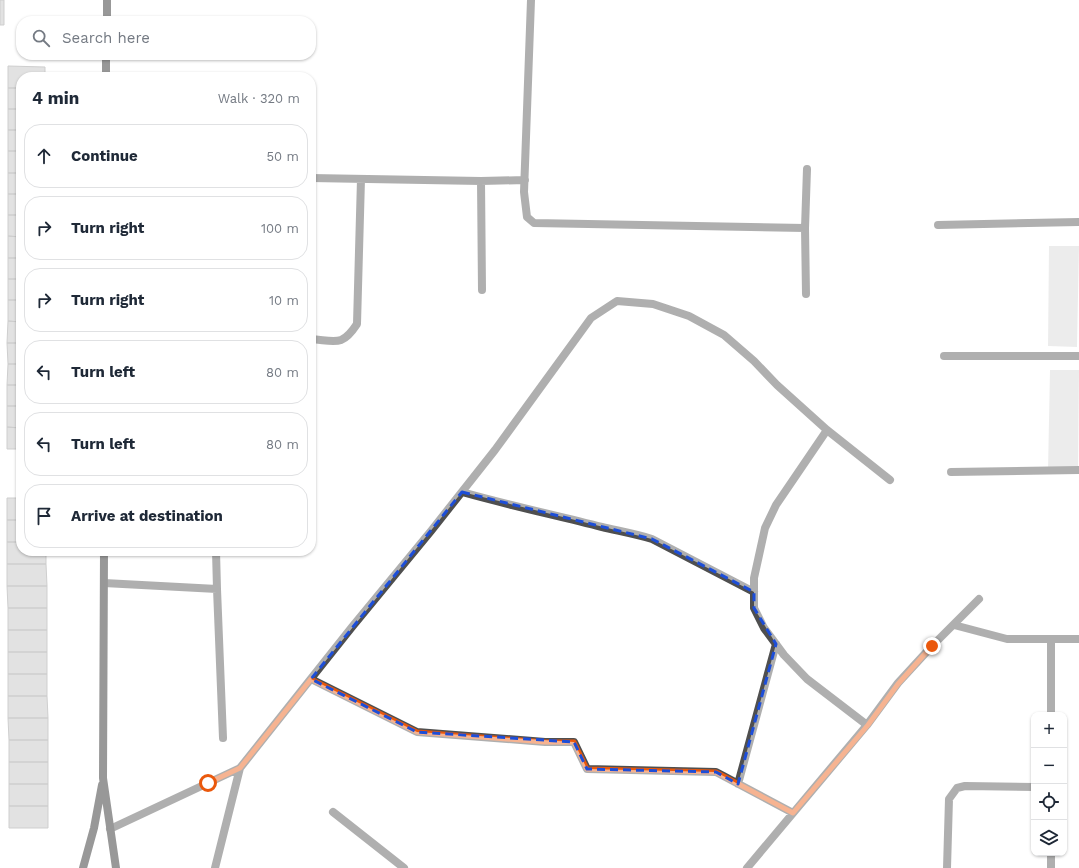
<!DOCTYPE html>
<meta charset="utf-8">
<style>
body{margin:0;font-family:"Work Sans",sans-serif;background:#f2f2f3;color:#1f2937}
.controls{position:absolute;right:12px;bottom:12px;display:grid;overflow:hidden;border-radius:8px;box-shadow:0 1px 3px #0004}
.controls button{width:36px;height:36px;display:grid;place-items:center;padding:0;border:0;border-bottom:1px solid #e0e1e3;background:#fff;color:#1f2937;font:20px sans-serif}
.stop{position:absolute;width:12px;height:12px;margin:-9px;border:3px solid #ea580c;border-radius:50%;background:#fff}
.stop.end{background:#ea580c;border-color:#fff;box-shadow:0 1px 4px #0008}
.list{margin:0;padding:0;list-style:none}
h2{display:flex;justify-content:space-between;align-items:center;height:52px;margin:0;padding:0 16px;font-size:17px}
h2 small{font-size:13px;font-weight:400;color:#747a83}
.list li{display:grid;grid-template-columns:26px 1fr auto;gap:12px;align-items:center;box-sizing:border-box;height:64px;margin:0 8px 8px;padding:0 8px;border:1px solid #e0e1e3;border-radius:16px}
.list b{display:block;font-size:15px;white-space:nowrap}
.list em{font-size:13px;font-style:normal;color:#747a83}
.icon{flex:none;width:22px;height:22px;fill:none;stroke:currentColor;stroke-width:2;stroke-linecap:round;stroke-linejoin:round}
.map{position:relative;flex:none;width:1079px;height:868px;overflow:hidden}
.search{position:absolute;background:#fff;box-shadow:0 1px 3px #0004;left:16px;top:16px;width:300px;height:44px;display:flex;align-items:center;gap:10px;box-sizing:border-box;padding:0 14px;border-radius:16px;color:#747a83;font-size:15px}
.panel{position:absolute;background:#fff;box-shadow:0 1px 3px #0004;left:16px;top:72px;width:300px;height:484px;border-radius:16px}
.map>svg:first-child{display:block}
.green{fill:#d6d6d6}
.building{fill:#bfbfbf;stroke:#939393}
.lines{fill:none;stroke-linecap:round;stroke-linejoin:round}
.service{stroke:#4f4f4f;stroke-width:8}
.minor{stroke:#4f4f4f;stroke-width:8}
.secondary{stroke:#1c1c1c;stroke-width:8}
.route{stroke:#ea580c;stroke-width:5}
.marked{fill:none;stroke:#1d4ed8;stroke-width:3;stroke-dasharray:8 5;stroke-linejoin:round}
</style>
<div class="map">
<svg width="1079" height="868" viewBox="0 0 1079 868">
<rect width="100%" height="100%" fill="#fff"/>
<path class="green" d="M 1049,246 L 1079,246 L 1077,347 L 1048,346 Z
M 1050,370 L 1079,370 L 1078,471 L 1048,470 Z"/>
<path class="building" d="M 0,0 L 4,0 L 4,25 L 0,25 Z
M 8,66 L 45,67 L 45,77 L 21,77 L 21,88 L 8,88 Z
M 8,88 L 21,88 L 21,109 L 8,109 Z
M 8,109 L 21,109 L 21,130 L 8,130 Z
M 8,130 L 21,130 L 21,151 L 8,151 Z
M 8,151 L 21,151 L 21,173 L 8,173 Z
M 8,173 L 21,173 L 21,194 L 8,194 Z
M 8,194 L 21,194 L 21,215 L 8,215 Z
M 8,215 L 21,215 L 21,237 L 8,236 Z
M 8,236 L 21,237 L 21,258 L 8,258 Z
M 8,258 L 21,258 L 21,279 L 8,279 Z
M 8,279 L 21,279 L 21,300 L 8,300 Z
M 8,300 L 21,300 L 21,322 L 8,321 Z
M 8,321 L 21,322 L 21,343 L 7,343 Z
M 7,343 L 21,343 L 21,364 L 8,364 Z
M 8,364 L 21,364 L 21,385 L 7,385 Z
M 7,385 L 21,385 L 21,406 L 7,406 Z
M 7,406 L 21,406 L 21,428 L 7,427 Z
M 7,427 L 21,428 L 21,449 L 7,449 Z
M 7,498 L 21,498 L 21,520 L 7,520 Z
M 7,520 L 21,520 L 21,542 L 7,542 Z
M 7,542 L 21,542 L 21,551 L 46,551 L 46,564 L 7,564 Z
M 7,564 L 46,564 L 47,586 L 7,586 Z
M 7,586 L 47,586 L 47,608 L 8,608 Z
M 8,608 L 47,608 L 47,630 L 8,630 Z
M 8,630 L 47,630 L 47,652 L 8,652 Z
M 8,652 L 47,652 L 47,674 L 8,674 Z
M 8,674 L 47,674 L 47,696 L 8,696 Z
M 8,696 L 47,696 L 48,718 L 8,718 Z
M 8,718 L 48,718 L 48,740 L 9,740 Z
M 9,740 L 48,740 L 48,762 L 9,762 Z
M 9,762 L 48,762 L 48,784 L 9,784 Z
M 9,784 L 48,784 L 48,806 L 9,806 Z
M 9,806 L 48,806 L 48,828 L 9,828 Z"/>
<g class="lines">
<path class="service" d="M 333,812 L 404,868"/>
<path class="minor" d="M 531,0 L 524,192 L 527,217 L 534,223 L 805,228
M 311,178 L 481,181 L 525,180
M 481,181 L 482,290
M 938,225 L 1079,222
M 806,294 L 805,228 L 807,169
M 311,339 C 336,341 342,347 357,324 L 361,179
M 944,356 L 1079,356
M 827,430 L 776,505 L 765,528 L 754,578 L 754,608 L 764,628 L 784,655 L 807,679 L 867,725
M 951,472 L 1079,470
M 462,492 C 508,505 555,515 602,527 C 619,531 636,534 652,539 L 754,592
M 216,551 L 217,589 L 223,738
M 104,583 L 217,589
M 954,625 L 1007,639 L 1079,639
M 1051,640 L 1051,715
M 311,679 L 417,732 L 545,742 L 574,742 L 587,769 L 716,772 L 793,813
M 738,784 L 776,644
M 110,829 L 240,768 L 352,627 L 431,531 L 495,450 L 591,318 L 617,301 L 653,304 L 689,316 L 724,335 L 754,361 L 777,385 L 827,430 L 890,480
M 215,868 L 240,768
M 747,868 L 867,725 L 898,683 L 932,646 L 979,599
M 947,868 L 949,799 L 957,788 L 965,786 L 1034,787
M 1051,868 L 1051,853"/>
<path class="secondary" d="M 107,21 L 107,0
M 106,77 L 106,55
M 104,551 L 103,778 L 116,868
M 83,868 L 94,828 L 102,785"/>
</g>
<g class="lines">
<path class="route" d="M 208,783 L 240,768 L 311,679 L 417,732 L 545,742 L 574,742 L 587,769 L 716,772 L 793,813 L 868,725 L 898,684 L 932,646"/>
</g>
<path d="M0 0H1079V868H0ZM 462,492 L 652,539 L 754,592 L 754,608 L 776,644 L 738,784 L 716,772 L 587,769 L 574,742 L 417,732 L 311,679 Z" fill="#fff" fill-opacity=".55" fill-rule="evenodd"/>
<path class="marked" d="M 462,492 L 652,539 L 754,592 L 754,608 L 776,644 L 738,784 L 716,772 L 587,769 L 574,742 L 417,732 L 311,679 Z"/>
</svg>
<div class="controls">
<button>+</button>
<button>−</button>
<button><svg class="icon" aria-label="locate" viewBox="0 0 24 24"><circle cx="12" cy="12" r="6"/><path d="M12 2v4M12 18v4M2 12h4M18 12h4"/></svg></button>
<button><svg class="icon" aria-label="layers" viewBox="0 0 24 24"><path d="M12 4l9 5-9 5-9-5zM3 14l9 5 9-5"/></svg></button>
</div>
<div class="stop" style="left:208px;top:783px"></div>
<div class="stop end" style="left:932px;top:646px"></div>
<div class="search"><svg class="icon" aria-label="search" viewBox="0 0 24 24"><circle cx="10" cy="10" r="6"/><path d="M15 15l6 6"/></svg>Search here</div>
<section class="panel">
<h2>4 min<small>Walk · 320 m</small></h2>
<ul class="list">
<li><svg class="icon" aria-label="ahead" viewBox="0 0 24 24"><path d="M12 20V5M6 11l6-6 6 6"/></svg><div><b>Continue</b></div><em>50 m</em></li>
<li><svg class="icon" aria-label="right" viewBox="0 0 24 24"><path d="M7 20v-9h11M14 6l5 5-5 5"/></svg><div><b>Turn right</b></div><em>100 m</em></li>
<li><svg class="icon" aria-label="right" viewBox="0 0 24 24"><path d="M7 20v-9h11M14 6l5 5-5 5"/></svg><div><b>Turn right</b></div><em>10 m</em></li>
<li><svg class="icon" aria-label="left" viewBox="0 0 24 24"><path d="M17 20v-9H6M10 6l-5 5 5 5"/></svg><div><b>Turn left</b></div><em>80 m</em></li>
<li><svg class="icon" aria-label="left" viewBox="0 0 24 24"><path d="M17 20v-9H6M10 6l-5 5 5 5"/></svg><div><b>Turn left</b></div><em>80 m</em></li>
<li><svg class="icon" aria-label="arrive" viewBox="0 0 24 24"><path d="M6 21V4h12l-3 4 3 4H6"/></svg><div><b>Arrive at destination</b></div></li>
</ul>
</section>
</div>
